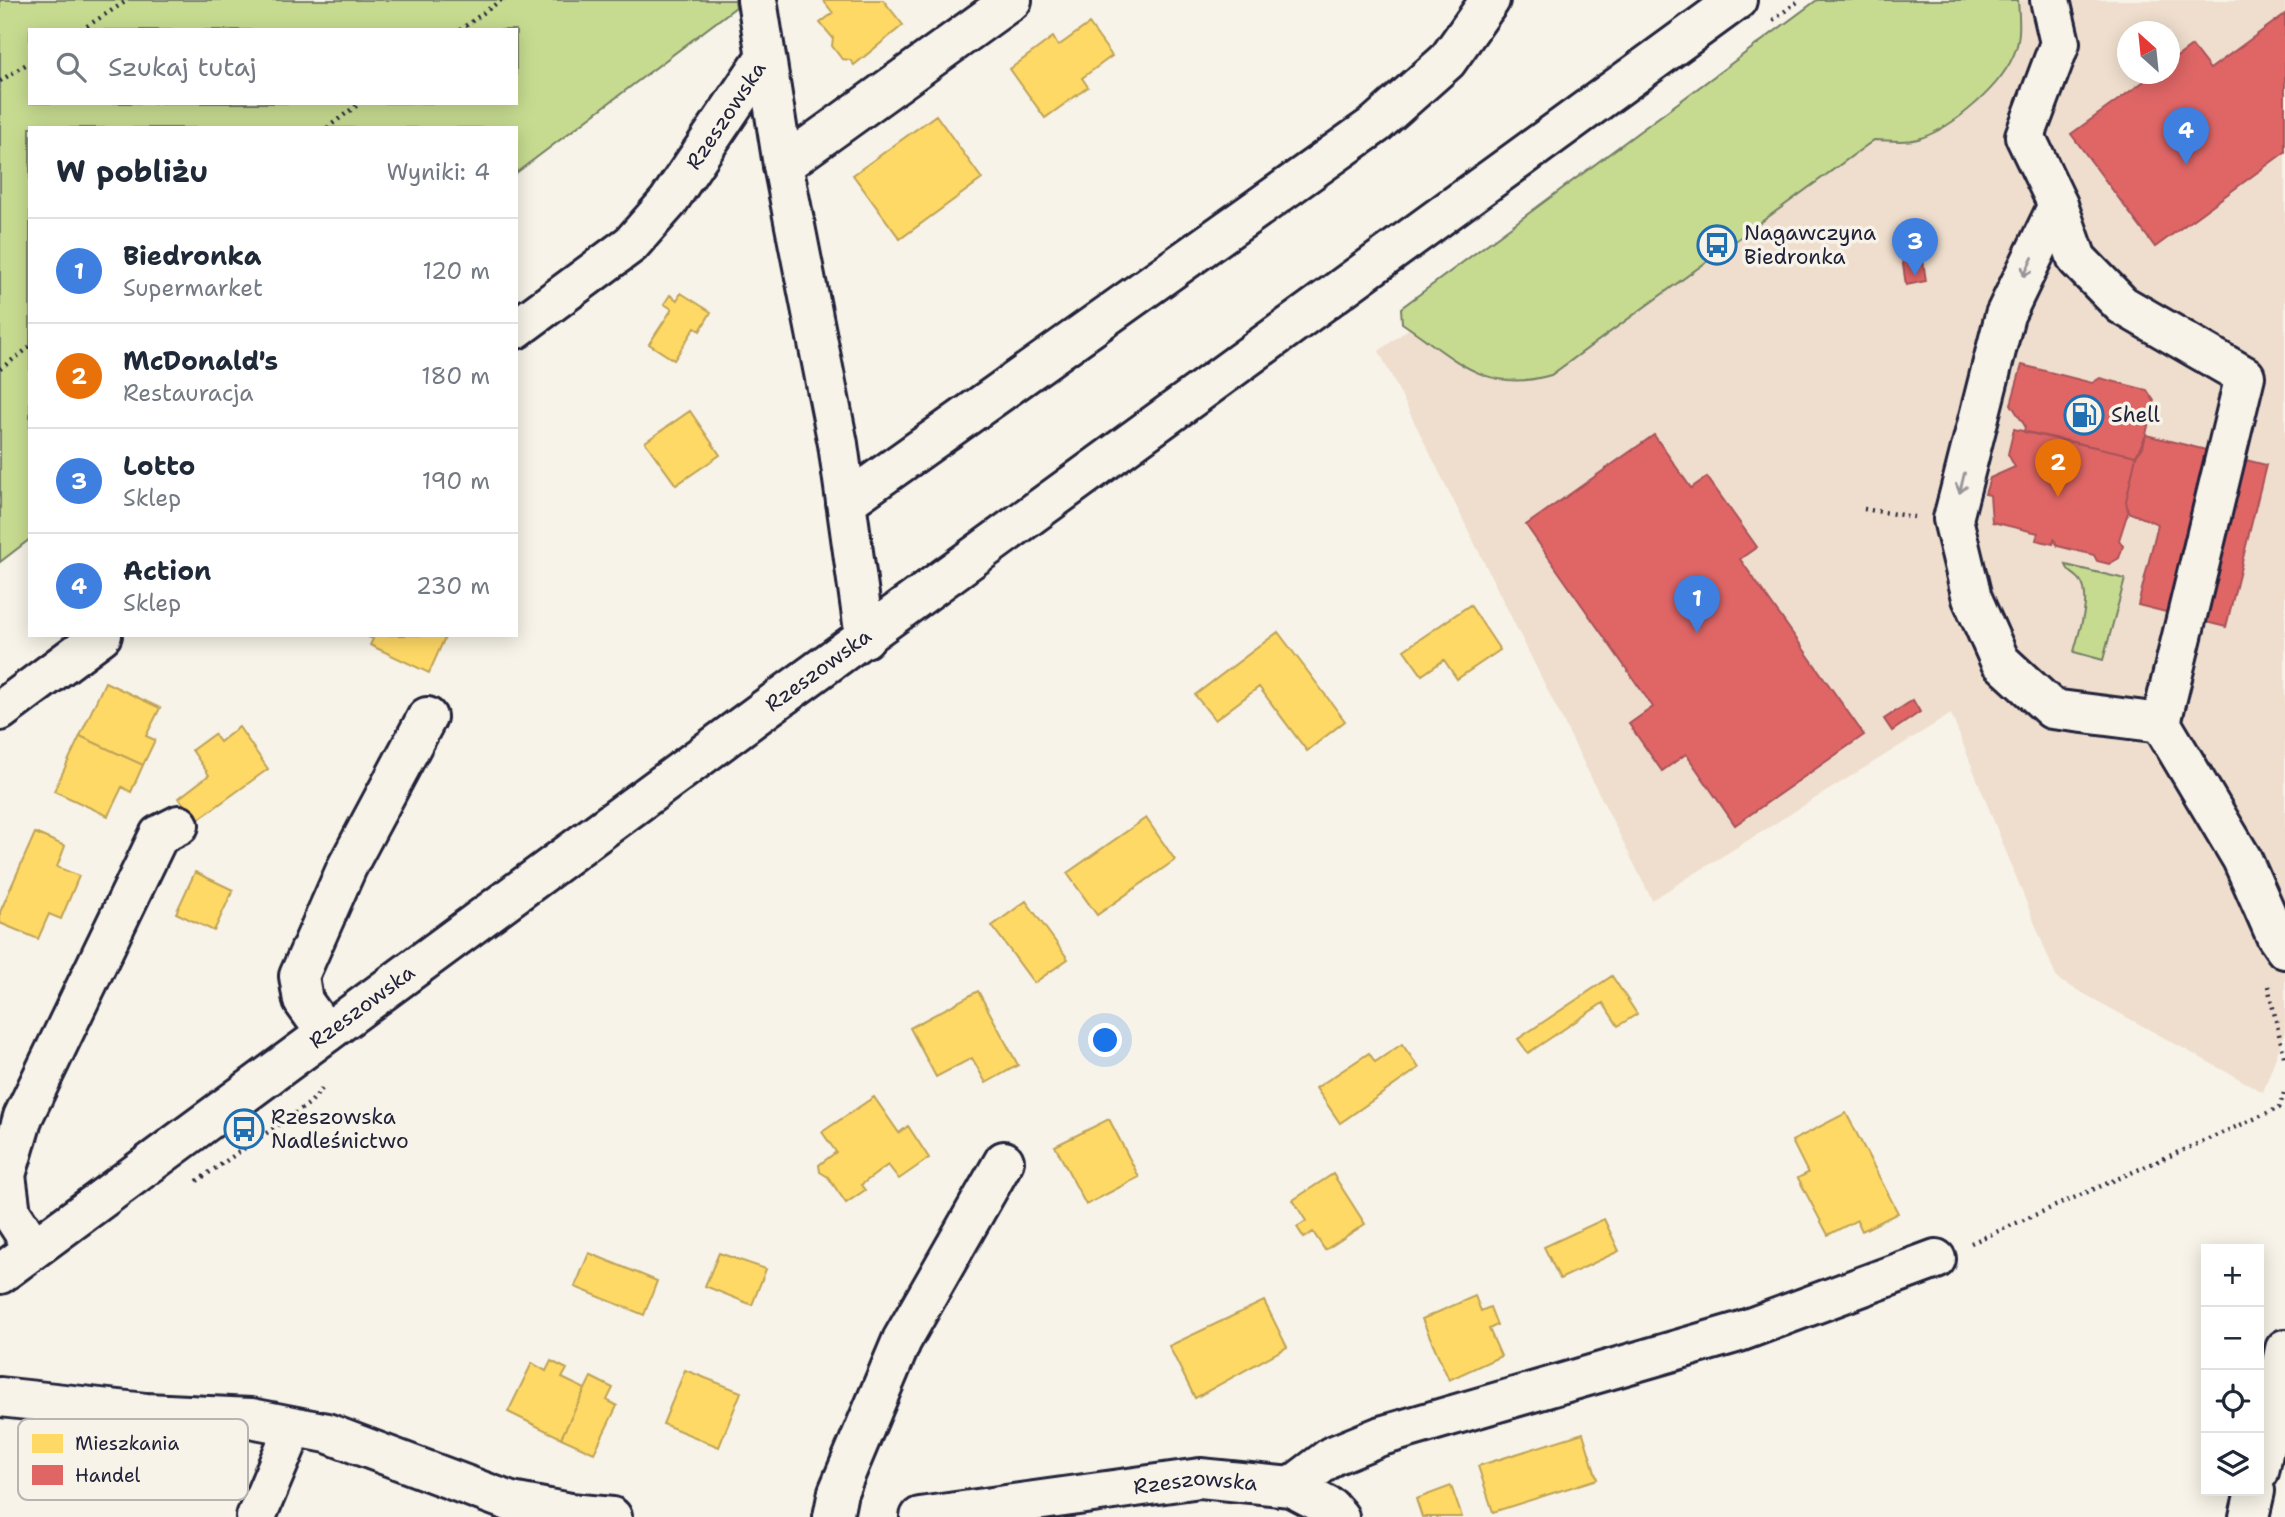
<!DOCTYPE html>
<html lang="pl">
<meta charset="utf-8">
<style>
body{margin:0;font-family:"Shantell Sans",sans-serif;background:#f6f6f7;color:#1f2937}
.controls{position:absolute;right:21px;bottom:21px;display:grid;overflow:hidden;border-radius:0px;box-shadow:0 4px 18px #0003}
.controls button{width:63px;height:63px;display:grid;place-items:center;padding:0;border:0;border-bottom:2px solid #e0e1e3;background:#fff;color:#1f2937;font:35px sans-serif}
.compass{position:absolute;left:2117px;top:21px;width:63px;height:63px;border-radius:50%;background:#fff;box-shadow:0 4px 18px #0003;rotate:333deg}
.you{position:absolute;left:1106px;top:1041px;width:24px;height:24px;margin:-18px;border:5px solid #fff;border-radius:50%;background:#1a73e8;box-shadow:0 0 0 10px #1a73e833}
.badge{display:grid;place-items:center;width:46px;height:46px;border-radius:50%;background:#1f6fb2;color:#fff;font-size:23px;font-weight:700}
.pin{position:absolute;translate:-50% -58px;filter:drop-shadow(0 2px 4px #0008)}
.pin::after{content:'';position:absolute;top:37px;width:24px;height:21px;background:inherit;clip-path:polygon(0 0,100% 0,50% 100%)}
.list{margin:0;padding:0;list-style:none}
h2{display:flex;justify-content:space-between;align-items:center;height:91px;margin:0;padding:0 28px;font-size:30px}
h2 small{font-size:23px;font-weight:400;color:#747a83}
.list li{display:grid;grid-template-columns:46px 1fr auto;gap:21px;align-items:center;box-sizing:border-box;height:105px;padding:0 28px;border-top:2px solid #e0e1e3}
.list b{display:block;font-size:26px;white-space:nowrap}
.list p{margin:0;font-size:23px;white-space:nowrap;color:#747a83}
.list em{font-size:23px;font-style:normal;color:#747a83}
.icon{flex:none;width:38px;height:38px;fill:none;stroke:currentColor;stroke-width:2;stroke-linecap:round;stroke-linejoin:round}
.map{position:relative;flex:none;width:2285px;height:1517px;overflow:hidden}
.search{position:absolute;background:#fff;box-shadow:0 4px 18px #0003;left:28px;top:28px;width:490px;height:77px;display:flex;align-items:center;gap:18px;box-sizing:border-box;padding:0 24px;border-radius:0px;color:#747a83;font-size:26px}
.panel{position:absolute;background:#fff;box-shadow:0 4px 18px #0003;left:28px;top:126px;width:490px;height:511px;border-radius:0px}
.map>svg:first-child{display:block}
.built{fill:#efdecd;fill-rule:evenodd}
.green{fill:#c7db90;stroke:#747e66;stroke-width:2;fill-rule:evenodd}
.homes{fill:#ffd966;stroke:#bda259;stroke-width:2}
.shops{fill:#e06666;stroke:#a75259;stroke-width:2}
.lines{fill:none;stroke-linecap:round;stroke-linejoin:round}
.minor-casing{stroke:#22223b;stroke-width:44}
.major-casing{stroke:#22223b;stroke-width:44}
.path{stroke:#22223b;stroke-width:4.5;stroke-dasharray:2 5;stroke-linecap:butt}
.minor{stroke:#f7f3e8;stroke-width:38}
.major{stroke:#f7f3e8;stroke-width:38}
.oneway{stroke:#97959a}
.labels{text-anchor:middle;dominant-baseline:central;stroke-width:7;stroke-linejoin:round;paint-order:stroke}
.street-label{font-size:21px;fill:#22223b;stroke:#f7f3e8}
.poi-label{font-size:21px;fill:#22223b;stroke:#f7f3e8;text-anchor:start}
.key{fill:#f7f3e8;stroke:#b7b4b4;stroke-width:2}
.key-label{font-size:19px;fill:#22223b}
</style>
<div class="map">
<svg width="2285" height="1517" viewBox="0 0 2285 1517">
<rect width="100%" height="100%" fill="#f7f3e8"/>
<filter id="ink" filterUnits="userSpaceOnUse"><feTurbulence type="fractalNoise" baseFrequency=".0143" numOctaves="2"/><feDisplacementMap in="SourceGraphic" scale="14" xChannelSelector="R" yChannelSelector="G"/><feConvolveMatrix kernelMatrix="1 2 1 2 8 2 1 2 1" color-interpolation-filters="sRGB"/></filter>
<g filter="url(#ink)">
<path class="built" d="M 1849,0 L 2285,0 L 2285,1032 L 2263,1092 L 2057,979 L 1951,714 L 1652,900 L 1379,351 ZM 2128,32 L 2170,32 L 2170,74 L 2128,74 Z"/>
<path class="green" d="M 0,0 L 735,0 L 736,7 L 516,173 L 516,128 L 30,128 L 30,539 L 0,562 ZM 30,30 L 516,30 L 516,103 L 30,103 Z
M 1817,0 L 2018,0 C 2019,16 2021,33 2016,49 C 2004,85 1953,128 1918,139 C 1905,143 1888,140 1874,140 L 1551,375 C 1484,395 1455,358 1402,323 L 1401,308 Z
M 2066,565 L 2125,579 L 2103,660 L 2074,652 C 2078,633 2093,598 2080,580 C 2075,573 2069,574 2066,565 Z"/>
<path class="homes" d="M 823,0 L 883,0 L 903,25 L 854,65 L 850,60 L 842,59 L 832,46 L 833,38 L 820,23 L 833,13 Z
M 1089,24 L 1112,56 L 1082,78 L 1088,87 L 1045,118 L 1010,69 L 1053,37 L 1058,46 Z
M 936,115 L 982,179 L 900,239 L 853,175 Z
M 681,293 L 711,312 L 700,331 L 695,327 L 674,360 L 649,344 L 672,309 L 664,304 L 670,295 L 677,300 Z
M 690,411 L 720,455 L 676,485 L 645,442 Z
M 1470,605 L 1500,650 L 1457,679 L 1444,660 L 1422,675 L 1404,650 Z
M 1278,632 L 1345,721 L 1307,751 L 1259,687 L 1215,720 L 1195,695 Z
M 364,635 L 446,635 L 429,673 L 370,645 L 373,639 Z
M 105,682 L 160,708 L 146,736 L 155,740 L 143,765 L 80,736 Z
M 239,727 L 268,769 L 196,821 L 179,798 L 209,775 L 192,750 L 214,734 L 220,742 Z
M 80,736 L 143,765 L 131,792 L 122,787 L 108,816 L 54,791 Z
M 1146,818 L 1175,860 L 1097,915 L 1067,873 Z
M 35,833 L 65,846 L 57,867 L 79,876 L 61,919 L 49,914 L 38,939 L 0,923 L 0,912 Z
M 195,872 L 233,890 L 214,931 L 176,913 Z
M 1026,901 L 1068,959 L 1034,983 L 992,926 Z
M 1612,976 L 1637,1014 L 1618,1026 L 1603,1003 L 1528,1053 L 1518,1039 Z
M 978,991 L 1018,1065 L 986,1083 L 972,1058 L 936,1077 L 910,1028 Z
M 1402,1044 L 1419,1068 L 1340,1123 L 1316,1088 L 1369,1053 L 1375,1062 Z
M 874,1097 L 899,1133 L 908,1126 L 929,1158 L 899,1179 L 888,1165 L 861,1185 L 865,1190 L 846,1203 L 828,1177 L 820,1172 L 819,1165 L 836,1152 L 822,1132 Z
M 1846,1113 L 1898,1213 L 1862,1231 L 1857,1220 L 1828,1235 L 1798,1178 L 1808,1173 L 1792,1141 Z
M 1109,1119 L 1139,1177 L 1086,1205 L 1055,1146 Z
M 1333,1174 L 1365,1224 L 1325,1250 L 1313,1232 L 1304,1238 L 1297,1227 L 1306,1221 L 1293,1200 Z
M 1604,1219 L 1619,1251 L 1560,1279 L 1544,1247 Z
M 589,1253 L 657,1281 L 644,1315 L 575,1287 Z
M 719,1253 L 766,1269 L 752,1305 L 705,1286 Z
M 1475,1296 L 1481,1311 L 1490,1307 L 1497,1325 L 1489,1329 L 1501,1356 L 1449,1380 L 1422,1319 Z
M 1264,1301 L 1287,1347 L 1195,1398 L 1169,1346 Z
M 551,1361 L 567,1369 L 562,1378 L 585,1389 L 561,1438 L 508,1412 L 532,1363 L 546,1371 Z
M 685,1370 L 741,1392 L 719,1447 L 663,1424 Z
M 591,1377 L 613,1388 L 607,1400 L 617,1406 L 594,1453 L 561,1438 Z
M 1583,1433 L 1597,1479 L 1493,1512 L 1478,1466 Z
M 1451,1486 L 1462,1517 L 1422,1517 L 1416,1499 Z"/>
<path class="shops" d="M 2285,14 L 2285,152 L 2155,247 L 2071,134 L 2154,74 L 2170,74 L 2170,62 L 2192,46 L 2210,69 Z
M 1921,247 L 1926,281 L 1906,285 L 1901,251 Z
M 2022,365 L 2092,383 L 2100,378 L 2147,390 L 2154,401 L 2143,447 L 2136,456 L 2024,432 L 2025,426 L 2011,404 Z
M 2014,429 L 2136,456 L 2126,501 L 2128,512 L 2119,540 L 2123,546 L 2119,558 L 2109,564 L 2097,561 L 2094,555 L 2058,546 L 2054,540 L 2053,544 L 2036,540 L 2038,533 L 1992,522 L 1990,495 L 1985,494 L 1990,478 L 2015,467 L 2008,454 Z
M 1654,435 L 1691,488 L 1707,477 L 1757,547 L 1740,559 L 1864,735 L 1735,825 L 1686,754 L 1662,771 L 1629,724 L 1653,707 L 1526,525 Z
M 2146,435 L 2266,465 L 2226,627 L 2138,605 L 2158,524 L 2128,512 L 2126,501 L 2136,456 Z
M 1913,700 L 1920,712 L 1892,731 L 1884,719 Z"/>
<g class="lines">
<g class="minor-casing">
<g id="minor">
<path d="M 757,0 L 783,165 L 838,444 L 865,638"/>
<path d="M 2050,0 L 2060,43 L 2025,136 L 2058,205 L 2077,259 L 2122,305 L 2245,376 L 2161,723 L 2242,859 L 2276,936 L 2285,949"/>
<path d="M 783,165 L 1012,0"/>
<path d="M 2058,205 L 2005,315 L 1953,519 L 1972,598 L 2000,661 L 2052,709 L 2161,723"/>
<path id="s1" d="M 516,329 L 631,244 L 668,202 L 764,59"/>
<path d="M 846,502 L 1376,124 L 1447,61 L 1490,0"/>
<path d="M 0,711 L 102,635"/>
<path d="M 326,1033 L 303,1001 L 299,976 L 347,867 L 427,717"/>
<path d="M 34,1248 L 11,1213 L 6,1175 L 23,1117 L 159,835 L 179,825"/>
<path id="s2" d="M 0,1274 L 765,709 L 1737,0"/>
<path d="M 0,1397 L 146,1413 L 251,1418 L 327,1433 L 511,1502 L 570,1513 L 612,1517"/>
<path d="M 1291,1487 L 1332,1456 L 1381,1436 L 1739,1332 L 1936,1259"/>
<path d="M 256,1517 L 294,1427"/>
<path d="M 833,1517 L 838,1492 L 902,1340 L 1004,1161"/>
<path id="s3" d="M 920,1517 L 1200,1478 L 1291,1487 L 1331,1508 L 1339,1517"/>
</g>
</g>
<g class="major-casing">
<path id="major" d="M 2259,1472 L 2285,1349
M 2249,1517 L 2255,1491"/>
</g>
<path class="path" d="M 1773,20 L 1800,0
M 81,30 L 128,0
M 460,30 L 501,0
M 0,81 L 30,62
M 327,128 L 360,103
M 0,369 L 30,347
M 1864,509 L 1914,517
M 2268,986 L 2285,1060
M 197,1181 L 310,1103 L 322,1089
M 1971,1243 L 2279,1108 L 2285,1090"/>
<use href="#minor" class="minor"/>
<use href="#major" class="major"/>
</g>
<defs><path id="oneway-shaft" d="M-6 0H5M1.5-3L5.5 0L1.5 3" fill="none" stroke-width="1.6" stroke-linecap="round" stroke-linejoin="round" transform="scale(1.75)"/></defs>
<g class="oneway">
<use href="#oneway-shaft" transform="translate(2028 267) rotate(116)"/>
<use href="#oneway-shaft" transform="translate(1962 483) rotate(104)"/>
</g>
</g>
<defs>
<g id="bus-ring" transform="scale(2.0125)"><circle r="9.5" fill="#f7f3e8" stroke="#1f6fb2" stroke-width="1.5"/><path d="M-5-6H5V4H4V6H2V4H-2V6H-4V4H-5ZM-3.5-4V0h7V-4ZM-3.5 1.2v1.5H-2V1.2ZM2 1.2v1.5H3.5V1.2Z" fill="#1f6fb2"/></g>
<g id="fuel-ring" transform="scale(2.0125)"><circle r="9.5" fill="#f7f3e8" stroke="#1f6fb2" stroke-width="1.5"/><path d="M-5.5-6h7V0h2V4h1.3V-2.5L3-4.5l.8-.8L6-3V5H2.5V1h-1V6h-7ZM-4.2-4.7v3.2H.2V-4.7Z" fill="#1f6fb2"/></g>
</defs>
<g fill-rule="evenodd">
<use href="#bus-ring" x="1717" y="245"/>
<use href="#fuel-ring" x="2084" y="415"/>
<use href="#bus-ring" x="244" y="1129"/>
</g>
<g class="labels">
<g class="street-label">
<text stroke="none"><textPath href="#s1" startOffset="303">Rzeszowska</textPath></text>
<text stroke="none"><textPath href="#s2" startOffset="1017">Rzeszowska</textPath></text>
<text stroke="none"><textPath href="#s2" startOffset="450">Rzeszowska</textPath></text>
<text stroke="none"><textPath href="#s3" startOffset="278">Rzeszowska</textPath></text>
</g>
<g class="poi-label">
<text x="1744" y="233">Nagawczyna<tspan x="1744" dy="24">Biedronka</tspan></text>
<text x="2111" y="415">Shell</text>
<text x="271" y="1117">Rzeszowska<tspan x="271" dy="24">Nadleśnictwo</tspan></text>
</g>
</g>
<rect x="18" y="1419" width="230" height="81" rx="10" class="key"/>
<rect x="32" y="1434" width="31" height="19" fill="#ffd966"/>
<rect x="32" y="1465" width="31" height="20" fill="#e06666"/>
<g class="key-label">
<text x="75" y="1450">Mieszkania</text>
<text x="75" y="1482">Handel</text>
</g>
</svg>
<div class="controls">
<button>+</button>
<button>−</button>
<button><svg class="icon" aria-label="locate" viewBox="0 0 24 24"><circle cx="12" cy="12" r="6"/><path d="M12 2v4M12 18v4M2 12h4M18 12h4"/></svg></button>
<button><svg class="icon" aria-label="layers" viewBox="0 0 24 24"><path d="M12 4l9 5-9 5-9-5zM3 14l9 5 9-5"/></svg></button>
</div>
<svg class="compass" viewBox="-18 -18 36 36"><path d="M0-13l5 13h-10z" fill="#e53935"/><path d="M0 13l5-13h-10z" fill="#747a83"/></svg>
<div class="you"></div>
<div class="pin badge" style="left:1697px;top:633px;background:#3f7fe0">1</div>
<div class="pin badge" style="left:2058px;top:497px;background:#e8710a">2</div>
<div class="pin badge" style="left:1915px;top:276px;background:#3f7fe0">3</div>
<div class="pin badge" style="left:2186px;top:165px;background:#3f7fe0">4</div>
<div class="search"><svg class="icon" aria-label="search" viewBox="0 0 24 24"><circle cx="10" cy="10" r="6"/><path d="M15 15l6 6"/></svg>Szukaj tutaj</div>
<section class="panel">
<h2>W pobliżu<small>Wyniki: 4</small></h2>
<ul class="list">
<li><span class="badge" style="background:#3f7fe0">1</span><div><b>Biedronka</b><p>Supermarket</p></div><em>120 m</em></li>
<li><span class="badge" style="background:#e8710a">2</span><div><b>McDonald's</b><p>Restauracja</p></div><em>180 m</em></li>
<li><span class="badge" style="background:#3f7fe0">3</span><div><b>Lotto</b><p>Sklep</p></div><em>190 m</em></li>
<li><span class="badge" style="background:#3f7fe0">4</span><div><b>Action</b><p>Sklep</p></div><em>230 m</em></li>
</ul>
</section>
</div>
